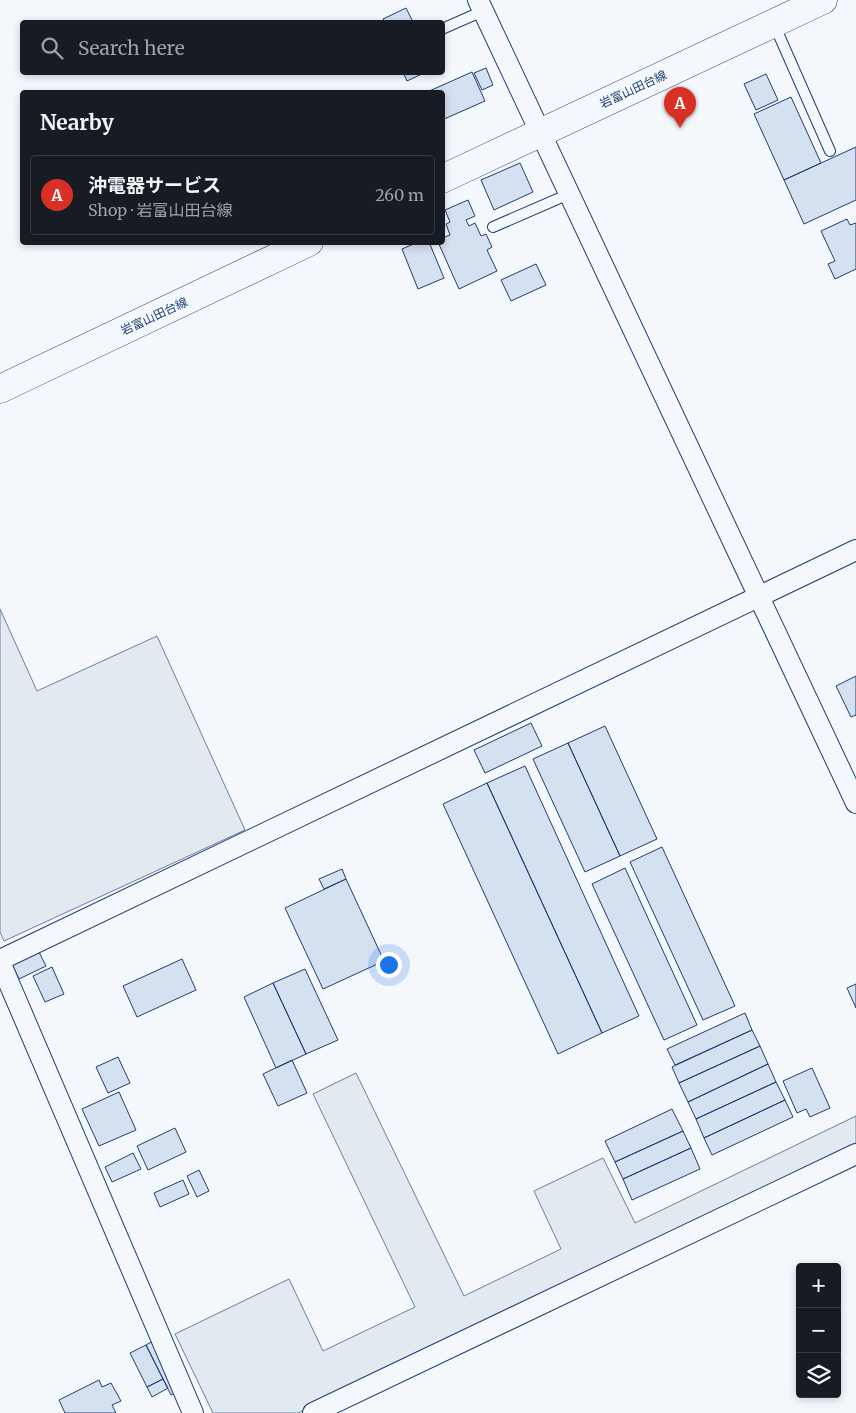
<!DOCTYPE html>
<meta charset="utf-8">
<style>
body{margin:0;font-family:Merriweather,"Noto Sans JP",serif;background:#242831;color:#f1f3f6}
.controls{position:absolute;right:15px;bottom:15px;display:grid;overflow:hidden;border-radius:5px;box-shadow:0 2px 8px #0003}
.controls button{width:45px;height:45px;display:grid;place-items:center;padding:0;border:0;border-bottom:1px solid #363941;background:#171b24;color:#f1f3f6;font:25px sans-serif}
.you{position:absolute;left:388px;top:964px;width:18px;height:18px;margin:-12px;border:4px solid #fff;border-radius:50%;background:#1a73e8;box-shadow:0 0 0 8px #1a73e833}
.badge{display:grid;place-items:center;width:32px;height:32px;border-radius:50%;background:#d93025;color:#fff;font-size:16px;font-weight:700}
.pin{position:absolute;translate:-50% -41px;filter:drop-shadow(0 1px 2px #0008)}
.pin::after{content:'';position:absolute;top:26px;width:18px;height:15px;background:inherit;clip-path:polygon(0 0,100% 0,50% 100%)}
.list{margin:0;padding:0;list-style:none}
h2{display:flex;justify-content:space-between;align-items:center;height:65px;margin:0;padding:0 20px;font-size:21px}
h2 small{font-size:16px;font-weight:400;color:#9ea1a6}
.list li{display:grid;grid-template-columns:32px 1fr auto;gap:15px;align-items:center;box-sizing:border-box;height:80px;margin:0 10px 10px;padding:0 10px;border:1px solid #363941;border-radius:5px}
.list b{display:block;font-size:19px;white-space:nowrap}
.list p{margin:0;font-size:16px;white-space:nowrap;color:#9ea1a6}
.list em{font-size:16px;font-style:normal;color:#9ea1a6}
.icon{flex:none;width:28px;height:28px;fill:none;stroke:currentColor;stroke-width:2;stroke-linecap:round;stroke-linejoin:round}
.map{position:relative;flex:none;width:856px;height:1413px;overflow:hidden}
.search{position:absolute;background:#171b24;box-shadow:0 2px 8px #0003;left:20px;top:20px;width:425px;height:55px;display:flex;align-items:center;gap:12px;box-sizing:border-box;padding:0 18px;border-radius:5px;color:#9ea1a6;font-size:19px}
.panel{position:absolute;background:#171b24;box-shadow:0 2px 8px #0003;left:20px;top:90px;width:425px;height:155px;border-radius:5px}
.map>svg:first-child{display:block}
.green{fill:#e3e9f0;stroke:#687fa3}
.building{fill:#d5e0f0;stroke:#1d3f73}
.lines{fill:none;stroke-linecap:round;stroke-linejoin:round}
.service-casing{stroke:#1d3f73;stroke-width:12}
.minor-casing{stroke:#1d3f73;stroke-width:22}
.secondary-casing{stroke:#1d3f73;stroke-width:29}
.service{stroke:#f4f7fb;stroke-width:10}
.minor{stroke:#f4f7fb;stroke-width:20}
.secondary{stroke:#f4f7fb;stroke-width:28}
.labels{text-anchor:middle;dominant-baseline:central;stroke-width:4;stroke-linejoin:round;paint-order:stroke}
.street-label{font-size:12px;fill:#1d3f73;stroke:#f4f7fb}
</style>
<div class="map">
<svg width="856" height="1413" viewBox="0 0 856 1413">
<rect width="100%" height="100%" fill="#f4f7fb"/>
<path class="green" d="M 0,609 L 37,691 L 157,636 L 245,830 L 4,941 L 0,932 Z
M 356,1073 L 464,1296 L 561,1249 L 534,1191 L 603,1158 L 635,1223 L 856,1116 L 856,1143 L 298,1413 L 213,1413 L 175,1334 L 289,1279 L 323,1351 L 415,1307 L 313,1094 Z"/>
<path class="building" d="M 406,8 L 413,22 L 385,22 L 383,19 Z
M 486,68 L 493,85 L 482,90 L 474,73 Z
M 403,72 L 426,72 L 407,81 Z
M 472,72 L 485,101 L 442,120 L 442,92 L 427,92 Z
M 766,74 L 778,100 L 756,110 L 744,84 Z
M 791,97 L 821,163 L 784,180 L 754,114 Z
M 856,147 L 856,200 L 804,224 L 784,180 Z
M 520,163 L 533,192 L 494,210 L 481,180 Z
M 468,200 L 475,216 L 466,220 L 469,226 L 475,223 L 481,236 L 486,234 L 492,247 L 487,250 L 497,271 L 459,289 L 438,242 L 442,242 L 442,238 L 450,235 L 446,224 L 450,222 L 445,210 Z
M 847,219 L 850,225 L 856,223 L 856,269 L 835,279 L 828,264 L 835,261 L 821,231 Z
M 418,242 L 429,242 L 444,278 L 418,289 L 402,249 Z
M 536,264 L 546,285 L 511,301 L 501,280 Z
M 856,676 L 856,715 L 851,717 L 836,686 Z
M 531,723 L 542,746 L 485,773 L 474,750 Z
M 605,726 L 657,839 L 620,856 L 568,743 Z
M 568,743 L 620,856 L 585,872 L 533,759 Z
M 525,766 L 639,1016 L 602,1033 L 487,783 Z
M 487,783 L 602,1033 L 558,1054 L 443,804 Z
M 662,847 L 735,1006 L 703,1020 L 630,862 Z
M 625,868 L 697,1025 L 664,1040 L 592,884 Z
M 342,869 L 346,879 L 324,889 L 319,879 Z
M 346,879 L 384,961 L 323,989 L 285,908 Z
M 39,952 L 46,966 L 19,979 L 12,964 Z
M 182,959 L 196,990 L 137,1017 L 123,986 Z
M 52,967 L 64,994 L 45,1002 L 33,976 Z
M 305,969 L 338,1040 L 306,1054 L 273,983 Z
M 273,983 L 306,1054 L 276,1068 L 244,997 Z
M 856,984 L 856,1008 L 847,988 Z
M 745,1013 L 752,1030 L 675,1065 L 667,1049 Z
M 752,1030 L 760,1046 L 679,1083 L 672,1067 Z
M 760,1046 L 768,1064 L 688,1102 L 679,1083 Z
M 118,1057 L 130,1083 L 108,1093 L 96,1067 Z
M 292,1060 L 307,1093 L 278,1106 L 263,1074 Z
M 768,1064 L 776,1082 L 696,1119 L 688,1102 Z
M 812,1068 L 830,1108 L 810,1117 L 806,1109 L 797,1113 L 783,1081 Z
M 776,1082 L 785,1100 L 704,1138 L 696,1119 Z
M 119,1092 L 136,1130 L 99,1146 L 82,1109 Z
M 785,1100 L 793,1117 L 712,1155 L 704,1138 Z
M 672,1109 L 683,1131 L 615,1162 L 605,1141 Z
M 175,1128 L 186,1152 L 148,1170 L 137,1146 Z
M 683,1131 L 691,1148 L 623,1179 L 615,1162 Z
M 691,1148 L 700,1169 L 632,1200 L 623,1179 Z
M 133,1153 L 141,1169 L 112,1182 L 105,1167 Z
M 199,1170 L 209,1191 L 197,1197 L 187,1176 Z
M 183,1180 L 189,1194 L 160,1207 L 154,1193 Z
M 155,1340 L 180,1391 L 171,1395 L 146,1345 Z
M 146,1345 L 163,1379 L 147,1387 L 130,1353 Z
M 163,1379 L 168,1388 L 152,1397 L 147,1387 Z
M 99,1380 L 102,1387 L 111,1383 L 121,1401 L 112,1405 L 116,1413 L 65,1413 L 59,1400 Z"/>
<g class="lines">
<g class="service-casing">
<path id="service" d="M 774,24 L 830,151
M 442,29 L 483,11
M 493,227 L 569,194"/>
</g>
<g class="minor-casing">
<path id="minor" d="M 478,0 L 856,803
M 0,960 L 856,550
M 0,962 L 193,1413
M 313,1413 L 856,1154"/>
</g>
<g class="secondary-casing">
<path id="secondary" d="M 442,179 L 823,0
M 0,389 L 309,242"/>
</g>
<use href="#service" class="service"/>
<use href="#minor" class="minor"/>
<use href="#secondary" class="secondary"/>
</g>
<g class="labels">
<g class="street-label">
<text transform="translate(633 89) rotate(-25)">岩富山田台線</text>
<text transform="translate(154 316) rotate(-25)">岩富山田台線</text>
</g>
</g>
</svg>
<div class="controls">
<button>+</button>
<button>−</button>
<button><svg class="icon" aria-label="layers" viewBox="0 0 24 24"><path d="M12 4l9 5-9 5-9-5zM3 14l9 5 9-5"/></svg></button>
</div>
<div class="you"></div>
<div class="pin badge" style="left:680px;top:128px">A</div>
<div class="search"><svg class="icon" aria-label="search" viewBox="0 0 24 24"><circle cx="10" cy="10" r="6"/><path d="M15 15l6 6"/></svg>Search here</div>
<section class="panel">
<h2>Nearby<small></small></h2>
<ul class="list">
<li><span class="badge">A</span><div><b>沖電器サービス</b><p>Shop · 岩富山田台線</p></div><em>260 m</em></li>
</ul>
</section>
</div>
